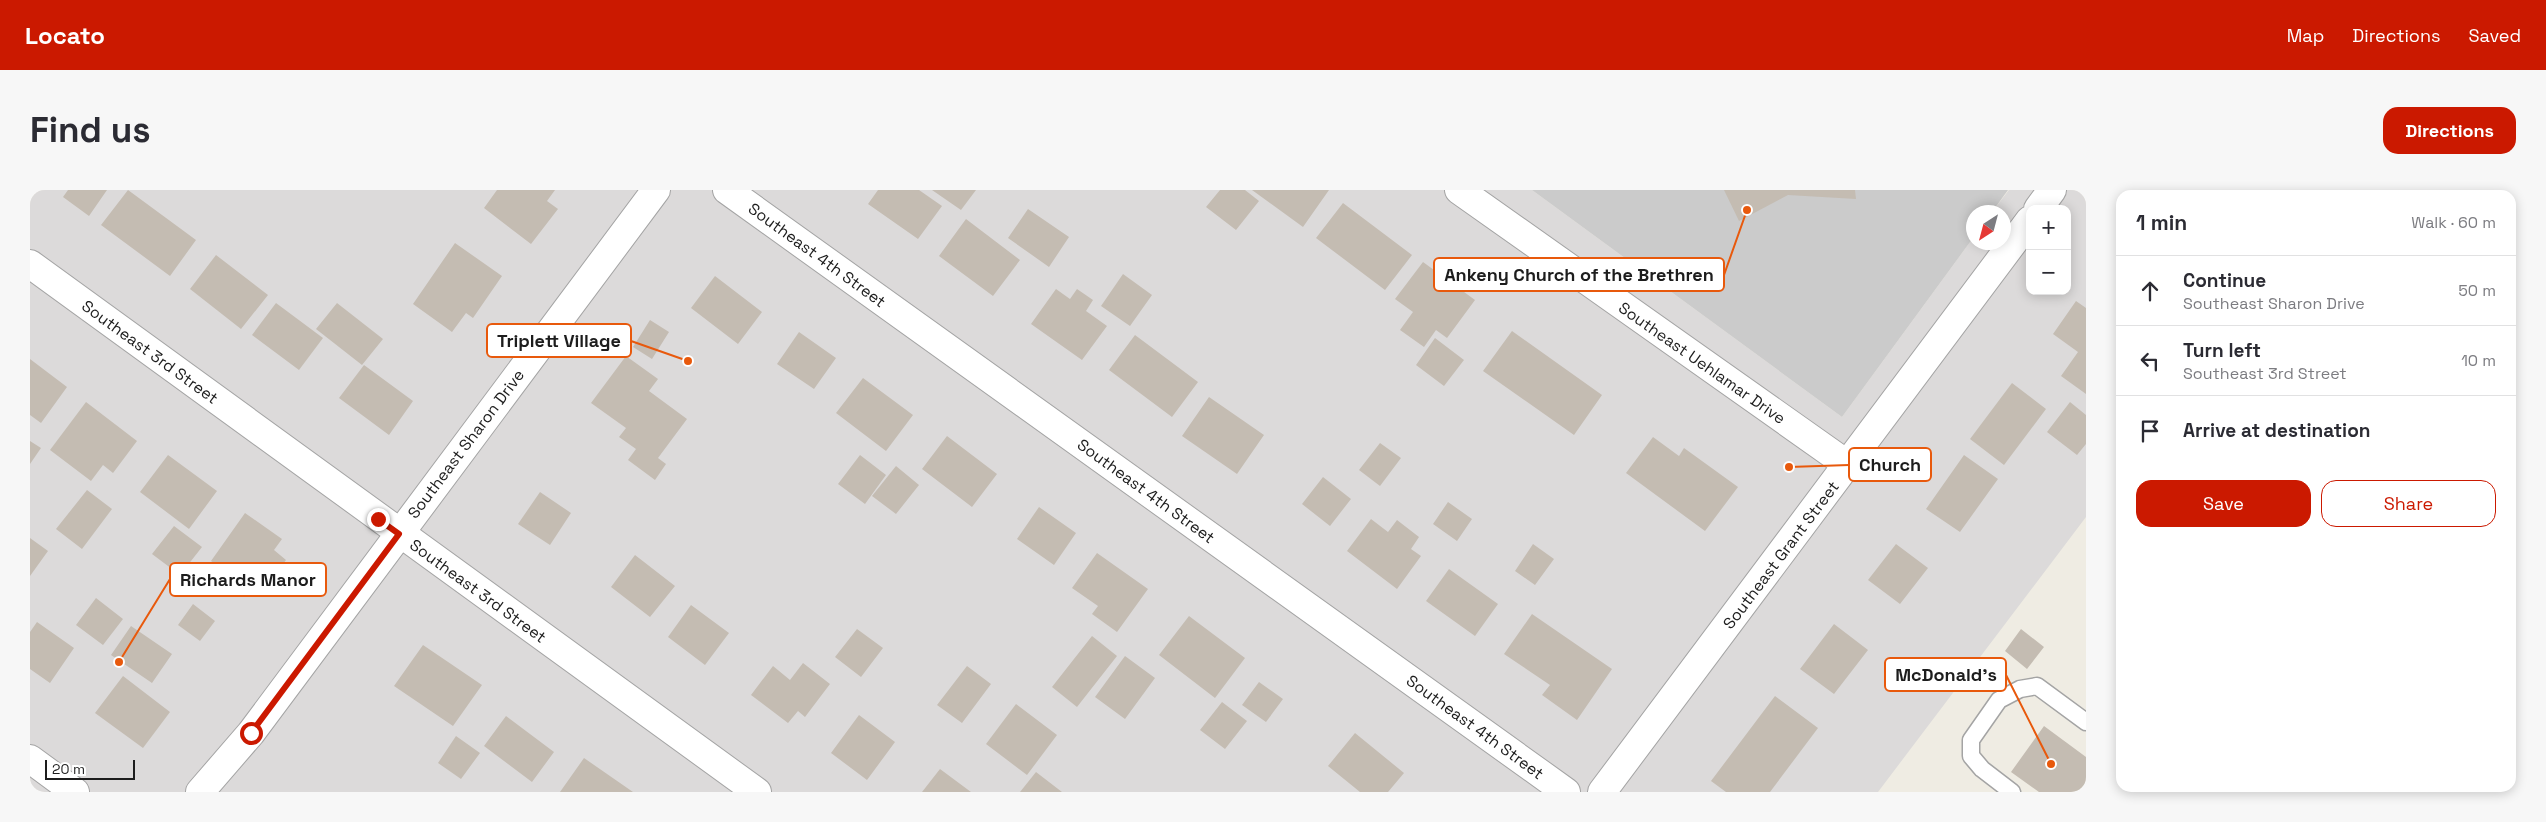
<!DOCTYPE html>
<meta charset="utf-8">
<style>
body{margin:0;font-family:"Space Grotesk",sans-serif;background:#f7f7f7;color:#2b2b33}
.controls{position:absolute;right:15px;top:15px;display:grid;overflow:hidden;border-radius:10px;box-shadow:0 2px 12px #0003}
.controls button{width:45px;height:45px;display:grid;place-items:center;padding:0;border:0;border-bottom:1px solid #e1e1e2;background:#fff;color:#2b2b33;font:25px sans-serif}
.compass{position:absolute;left:1936px;top:15px;width:45px;height:45px;border-radius:50%;background:#fff;box-shadow:0 2px 12px #0003;rotate:216deg}
.scale{position:absolute;left:15px;bottom:12px;width:90px;box-sizing:border-box;padding-left:5px;border:2px solid #1d1d1d;border-top:0;font-size:14px;line-height:18px;white-space:nowrap;color:#1d1d1d;-webkit-text-stroke:4px #fff;paint-order:stroke}
.stop{position:absolute;width:15px;height:15px;margin:-11px;border:4px solid #cb1900;border-radius:50%;background:#fff}
.stop.end{background:#cb1900;border-color:#fff;box-shadow:0 1px 5px #0008}
.list{margin:0;padding:0;list-style:none}
h2{display:flex;justify-content:space-between;align-items:center;height:65px;margin:0;padding:0 20px;font-size:21px}
h2 small{font-size:16px;font-weight:400;color:#7c7c81}
.list li{display:grid;grid-template-columns:32px 1fr auto;gap:15px;align-items:center;box-sizing:border-box;height:70px;padding:0 20px;border-top:1px solid #e1e1e2}
.list b{display:block;font-size:19px;white-space:nowrap}
.list p{margin:0;font-size:16px;white-space:nowrap;color:#7c7c81}
.list em{font-size:16px;font-style:normal;color:#7c7c81}
.actions{display:flex;gap:10px;padding:15px 20px}
.actions a{flex:1;padding:11px 0;border:1px solid #cb1900;border-radius:15px;text-align:center;font-size:18px;color:#cb1900}
.actions .main{background:#cb1900;color:#fff}
.icon{flex:none;width:28px;height:28px;fill:none;stroke:currentColor;stroke-width:2;stroke-linecap:round;stroke-linejoin:round}
.map{position:relative;flex:none;width:2056px;height:602px;overflow:hidden;border-radius:15px}
header{display:flex;align-items:center;gap:30px;box-sizing:border-box;height:70px;padding:0 25px;background:#cb1900;color:#fff}
header strong{font-size:24px}
nav{display:flex;gap:28px;margin-inline-start:auto;font-size:18px}
.intro{display:flex;align-items:center;justify-content:space-between;box-sizing:border-box;height:120px;padding:0 30px}
h1{margin:0;font-size:35px}
.button{padding:12px 22px;border-radius:15px;background:#cb1900;color:#fff;font-size:18px;font-weight:700}
main{display:flex;gap:30px;padding:0 30px}
aside{flex:1;background:#fff;border-radius:15px;box-shadow:0 2px 12px #0003}
.map>svg:first-child{display:block}
.residential{fill:#dcdada;fill-rule:evenodd}
.religious{fill:#cbcbcb}
.building{fill:#c4bcb2}
.lines{fill:none;stroke-linecap:round;stroke-linejoin:round}
.lane-casing{stroke:#a4a4a4;stroke-width:19}
.street-casing{stroke:#a4a4a4;stroke-width:30}
.lane{stroke:#fff;stroke-width:16}
.street{stroke:#fff;stroke-width:28}
.route{stroke:#cb1900;stroke-width:6}
.labels{text-anchor:middle;dominant-baseline:central;stroke-width:4;stroke-linejoin:round;paint-order:stroke}
.street-label{font-size:16px;fill:#1d1d1d;stroke:#fff}
.leader{fill:none;stroke:#e8590c;stroke-width:2}
.callout-dot{fill:#e8590c;stroke:#fff;stroke-width:2}
.callout{fill:#fff;stroke:#e8590c;stroke-width:2}
.callout-label{font-size:18px;text-anchor:middle;font-weight:bold;fill:#1d1d1d}
</style>
<header>
<strong>Locato</strong>
<nav><a>Map</a><a>Directions</a><a>Saved</a></nav>
</header>
<div class="intro"><h1>Find us</h1><a class="button">Directions</a></div>
<main>
<div class="map">
<svg width="2056" height="602" viewBox="0 0 2056 602">
<rect width="100%" height="100%" fill="#efece3"/>
<path class="residential" d="M 0,0 L 1502,0 L 1812,227 L 1943,48 L 1944,52 L 1974,52 L 1974,22 L 1962,22 L 1979,0 L 2056,0 L 2056,327 L 1848,602 L 0,602 ZM 2000,19 L 2037,19 L 2037,101 L 2000,101 Z"/>
<path class="religious" d="M 1502,0 L 1978,0 L 1962,22 L 1944,22 L 1943,48 L 1812,227 Z"/>
<path class="building" d="M 38,0 L 77,0 L 59,26 L 33,7 Z
M 98,0 L 166,50 L 140,86 L 71,35 Z
M 467,0 L 525,0 L 517,11 L 528,19 L 501,54 L 454,18 Z
M 848,0 L 889,0 L 912,16 L 888,49 L 838,14 Z
M 902,0 L 946,0 L 931,20 Z
M 1190,0 L 1215,0 L 1229,11 L 1206,40 L 1176,17 Z
M 1222,0 L 1299,0 L 1273,37 Z
M 1694,0 L 1825,0 L 1826,9 L 1758,5 L 1709,31 Z
M 1313,13 L 1382,65 L 1355,100 L 1286,48 Z
M 998,19 L 1039,47 L 1019,77 L 978,48 Z
M 936,29 L 990,70 L 963,106 L 909,66 Z
M 425,53 L 472,86 L 443,128 L 436,123 L 422,142 L 383,114 Z
M 186,65 L 238,105 L 211,139 L 160,99 Z
M 1393,72 L 1445,110 L 1417,148 L 1406,140 L 1394,157 L 1370,140 L 1383,122 L 1365,109 Z
M 1093,84 L 1122,105 L 1100,136 L 1071,116 Z
M 685,86 L 732,122 L 708,154 L 661,118 Z
M 1026,99 L 1040,109 L 1047,99 L 1063,110 L 1056,121 L 1077,136 L 1052,170 L 1001,134 Z
M 2046,111 L 2056,118 L 2056,204 L 2031,186 L 2048,162 L 2023,144 Z
M 246,113 L 293,148 L 269,180 L 222,145 Z
M 307,113 L 353,149 L 332,175 L 286,139 Z
M 620,130 L 639,142 L 622,169 L 603,157 Z
M 1482,141 L 1572,205 L 1544,245 L 1453,181 Z
M 769,142 L 806,168 L 784,199 L 747,174 Z
M 1105,145 L 1168,192 L 1142,227 L 1079,180 Z
M 1405,148 L 1434,170 L 1414,196 L 1386,175 Z
M 596,166 L 628,189 L 619,201 L 657,229 L 628,268 L 636,274 L 625,290 L 598,270 L 606,259 L 589,247 L 596,238 L 561,213 Z
M 0,169 L 37,197 L 11,233 L 0,225 Z
M 334,175 L 383,211 L 359,245 L 309,208 Z
M 833,188 L 883,225 L 856,261 L 806,223 Z
M 1982,193 L 2016,219 L 1974,275 L 1940,249 Z
M 1179,207 L 1234,245 L 1207,284 L 1152,246 Z
M 56,212 L 107,251 L 83,283 L 73,275 L 61,291 L 20,260 Z
M 2040,212 L 2056,225 L 2056,254 L 2047,265 L 2017,242 Z
M 917,246 L 967,284 L 942,317 L 892,279 Z
M 1623,247 L 1649,266 L 1654,258 L 1708,297 L 1675,341 L 1596,283 Z
M 0,251 L 11,258 L 0,274 Z
M 1350,253 L 1371,268 L 1350,296 L 1329,280 Z
M 138,265 L 187,301 L 159,339 L 110,302 Z
M 830,265 L 856,285 L 835,314 L 808,294 Z
M 1934,265 L 1968,289 L 1930,342 L 1896,319 Z
M 866,276 L 889,295 L 866,324 L 842,306 Z
M 1293,287 L 1321,309 L 1300,336 L 1272,314 Z
M 57,300 L 82,319 L 52,359 L 26,339 Z
M 510,302 L 541,323 L 520,355 L 488,334 Z
M 1418,312 L 1442,329 L 1427,351 L 1403,334 Z
M 1009,317 L 1046,343 L 1024,375 L 987,349 Z
M 215,323 L 252,349 L 244,360 L 256,370 L 238,394 L 225,385 L 217,397 L 181,371 Z
M 1341,329 L 1358,342 L 1367,330 L 1389,347 L 1381,359 L 1391,366 L 1367,399 L 1317,361 Z
M 144,336 L 172,357 L 150,385 L 122,364 Z
M 0,348 L 18,361 L 0,386 Z
M 1503,354 L 1524,369 L 1505,395 L 1485,381 Z
M 1866,354 L 1898,378 L 1870,414 L 1838,390 Z
M 1067,363 L 1118,399 L 1087,442 L 1062,424 L 1068,416 L 1042,398 Z
M 605,365 L 645,396 L 620,427 L 581,397 Z
M 1419,379 L 1468,414 L 1445,446 L 1396,411 Z
M 66,408 L 93,429 L 73,455 L 46,435 Z
M 163,414 L 185,431 L 170,451 L 148,435 Z
M 661,415 L 699,443 L 675,475 L 638,447 Z
M 1502,424 L 1582,479 L 1547,530 L 1512,505 L 1520,495 L 1474,464 Z
M 1159,426 L 1215,468 L 1185,508 L 1129,465 Z
M 7,432 L 44,458 L 20,493 L 0,479 L 0,442 Z
M 1804,434 L 1838,460 L 1804,504 L 1770,479 Z
M 101,436 L 142,464 L 122,493 L 81,465 Z
M 827,439 L 853,458 L 831,487 L 805,467 Z
M 1991,439 L 2014,457 L 1997,479 L 1975,461 Z
M 1062,446 L 1087,466 L 1047,517 L 1022,497 Z
M 393,455 L 452,495 L 423,536 L 364,496 Z
M 1095,466 L 1125,488 L 1095,529 L 1065,507 Z
M 773,473 L 800,494 L 775,527 L 768,521 L 758,533 L 721,505 L 743,476 L 760,490 Z
M 937,476 L 961,494 L 932,533 L 907,515 Z
M 93,486 L 140,522 L 113,558 L 65,523 Z
M 1229,492 L 1253,509 L 1236,532 L 1212,515 Z
M 1745,506 L 1788,538 L 1740,602 L 1696,602 L 1681,591 Z
M 1192,512 L 1217,531 L 1195,559 L 1170,540 Z
M 986,514 L 1027,545 L 997,585 L 956,554 Z
M 829,525 L 865,552 L 837,590 L 801,563 Z
M 476,526 L 524,562 L 502,592 L 454,556 Z
M 2014,536 L 2056,567 L 2056,602 L 2009,602 L 1981,582 Z
M 1325,543 L 1374,583 L 1358,602 L 1330,602 L 1298,576 Z
M 426,546 L 450,563 L 431,589 L 408,573 Z
M 554,568 L 603,602 L 530,602 Z
M 910,579 L 941,602 L 892,602 Z
M 1006,582 L 1032,602 L 990,602 Z"/>
<g class="lines">
<g class="lane-casing">
<path id="lane" d="M 1982,602 L 1952,579 L 1941,566 L 1941,550 L 1969,510 L 1990,499 L 2007,496 L 2056,532"/>
</g>
<g class="street-casing">
<path id="street" d="M 697,0 L 1536,602
M 1429,0 L 1818,275
M 2008,19 L 2022,0
M 0,74 L 727,602
M 0,569 L 45,602
M 170,602 L 221,543 L 626,0
M 1572,602 L 2000,30"/>
</g>
<use href="#lane" class="lane"/>
<use href="#street" class="street"/>
</g>
<g class="lines">
<path class="route" d="M 221,543 L 369,344 L 348,329"/>
</g>
<g class="labels">
<g class="street-label">
<text transform="translate(787 65) rotate(36)">Southeast 4th Street</text>
<text transform="translate(120 162) rotate(36)">Southeast 3rd Street</text>
<text transform="translate(1672 173) rotate(35)">Southeast Uehlamar Drive</text>
<text transform="translate(436 254) rotate(-53)">Southeast Sharon Drive</text>
<text transform="translate(1116 301) rotate(36)">Southeast 4th Street</text>
<text transform="translate(1751 365) rotate(-53)">Southeast Grant Street</text>
<text transform="translate(448 401) rotate(36)">Southeast 3rd Street</text>
<text transform="translate(1445 537) rotate(36)">Southeast 4th Street</text>
</g>
</g>
<path class="leader" d="M1717 20L1694 85M658 171L601 151M1759 277L1819 275M89 472L140 389M2021 574L1976 485"/>
<g class="callout-dot">
<circle cx="1717" cy="20" r="5"/>
<circle cx="658" cy="171" r="5"/>
<circle cx="1759" cy="277" r="5"/>
<circle cx="89" cy="472" r="5"/>
<circle cx="2021" cy="574" r="5"/>
</g>
<g class="callout">
<rect x="1404" y="68" width="290" height="33" rx="5"/>
<rect x="457" y="134" width="144" height="33" rx="5"/>
<rect x="1819" y="258" width="82" height="33" rx="5"/>
<rect x="140" y="373" width="156" height="33" rx="5"/>
<rect x="1855" y="468" width="121" height="33" rx="5"/>
</g>
<g class="callout-label">
<text x="1549" y="91">Ankeny Church of the Brethren</text>
<text x="529" y="157">Triplett Village</text>
<text x="1860" y="281">Church</text>
<text x="218" y="396">Richards Manor</text>
<text x="1916" y="491">McDonald's</text>
</g>
</svg>
<div class="controls">
<button>+</button>
<button>−</button>
</div>
<svg class="compass" viewBox="-18 -18 36 36"><path d="M0-13l5 13h-10z" fill="#e53935"/><path d="M0 13l5-13h-10z" fill="#7c7c81"/></svg>
<div class="scale">20 m</div>
<div class="stop" style="left:221px;top:543px"></div>
<div class="stop end" style="left:348px;top:329px"></div>
</div>
<aside>
<h2>1 min<small>Walk · 60 m</small></h2>
<ul class="list">
<li><svg class="icon" aria-label="ahead" viewBox="0 0 24 24"><path d="M12 20V5M6 11l6-6 6 6"/></svg><div><b>Continue</b><p>Southeast Sharon Drive</p></div><em>50 m</em></li>
<li><svg class="icon" aria-label="left" viewBox="0 0 24 24"><path d="M17 20v-9H6M10 6l-5 5 5 5"/></svg><div><b>Turn left</b><p>Southeast 3rd Street</p></div><em>10 m</em></li>
<li><svg class="icon" aria-label="arrive" viewBox="0 0 24 24"><path d="M6 21V4h12l-3 4 3 4H6"/></svg><div><b>Arrive at destination</b></div></li>
</ul>
<div class="actions"><a class="main">Save</a><a>Share</a></div>
</aside>
</main>
